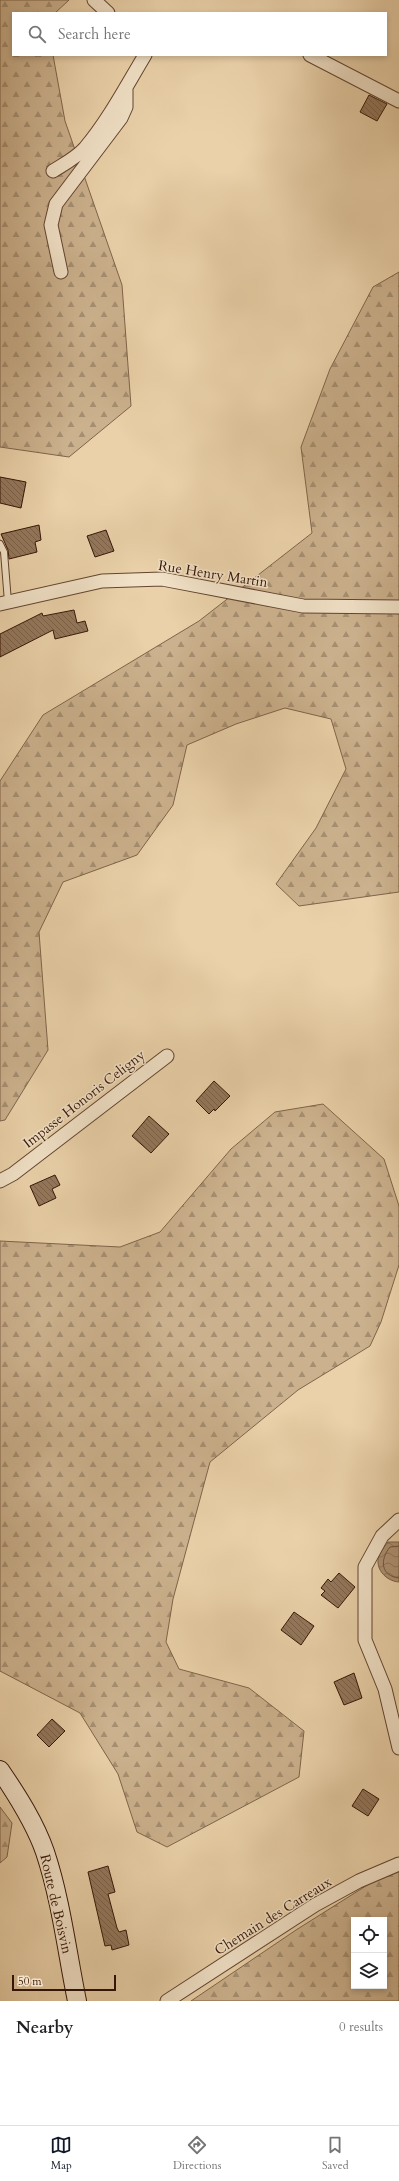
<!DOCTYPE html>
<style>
body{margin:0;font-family:Cardo,serif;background:#f6f6f6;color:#202124}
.controls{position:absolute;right:12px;bottom:12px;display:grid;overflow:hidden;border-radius:0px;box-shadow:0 2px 6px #0003}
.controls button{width:36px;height:36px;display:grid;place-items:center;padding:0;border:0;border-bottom:1px solid #e0e0e0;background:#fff;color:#202124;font:20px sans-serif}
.scale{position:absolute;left:12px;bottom:10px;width:104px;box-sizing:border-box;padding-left:4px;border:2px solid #361607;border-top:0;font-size:11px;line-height:14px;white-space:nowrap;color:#361607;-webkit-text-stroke:3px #f1e1c7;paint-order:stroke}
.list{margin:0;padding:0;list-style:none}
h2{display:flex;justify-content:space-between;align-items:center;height:52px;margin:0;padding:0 16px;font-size:17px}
h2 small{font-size:13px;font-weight:400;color:#757577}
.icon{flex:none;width:22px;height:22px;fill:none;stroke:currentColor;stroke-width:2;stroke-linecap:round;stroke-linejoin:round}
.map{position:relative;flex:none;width:399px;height:2001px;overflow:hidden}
.search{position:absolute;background:#fff;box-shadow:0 2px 6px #0003;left:12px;right:12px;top:12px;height:44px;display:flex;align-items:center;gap:10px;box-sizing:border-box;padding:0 14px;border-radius:0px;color:#757577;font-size:15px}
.sheet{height:124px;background:#fff}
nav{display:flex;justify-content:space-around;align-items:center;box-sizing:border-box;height:56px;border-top:1px solid #e0e0e0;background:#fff;font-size:11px;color:#757577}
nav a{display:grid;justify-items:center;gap:2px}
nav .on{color:#111827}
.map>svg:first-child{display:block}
.forest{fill:url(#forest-firs);stroke:#80644a;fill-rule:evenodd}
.water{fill:url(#water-waves);stroke:#7d6047}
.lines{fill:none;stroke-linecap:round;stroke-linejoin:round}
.shore{stroke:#72543c;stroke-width:1}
.building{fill:url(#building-back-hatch);stroke:#361607}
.service-casing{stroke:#634530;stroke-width:8}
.minor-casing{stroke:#634530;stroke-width:15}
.secondary-casing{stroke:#361607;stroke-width:20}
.service{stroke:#f1e1c7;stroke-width:6}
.minor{stroke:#f1e1c7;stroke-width:13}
.secondary{stroke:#f1e1c7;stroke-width:18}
.labels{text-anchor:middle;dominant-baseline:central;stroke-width:3;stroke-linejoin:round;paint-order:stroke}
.street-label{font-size:14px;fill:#361607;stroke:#f1e1c7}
</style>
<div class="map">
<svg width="399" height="2001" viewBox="0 0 399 2001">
<defs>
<pattern id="forest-firs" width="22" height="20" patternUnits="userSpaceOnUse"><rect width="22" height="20" fill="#cbb18d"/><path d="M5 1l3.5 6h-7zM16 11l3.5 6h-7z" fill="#a68f71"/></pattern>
<pattern id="water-waves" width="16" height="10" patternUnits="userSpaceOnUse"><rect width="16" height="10" fill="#ad9172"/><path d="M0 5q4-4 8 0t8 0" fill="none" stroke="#8e755c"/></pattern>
<pattern id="building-back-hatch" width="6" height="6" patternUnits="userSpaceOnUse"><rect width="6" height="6" fill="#94775b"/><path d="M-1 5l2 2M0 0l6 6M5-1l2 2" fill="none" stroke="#7a6149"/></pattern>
</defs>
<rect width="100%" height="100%" fill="#ead1a9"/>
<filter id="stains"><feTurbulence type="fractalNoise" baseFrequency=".005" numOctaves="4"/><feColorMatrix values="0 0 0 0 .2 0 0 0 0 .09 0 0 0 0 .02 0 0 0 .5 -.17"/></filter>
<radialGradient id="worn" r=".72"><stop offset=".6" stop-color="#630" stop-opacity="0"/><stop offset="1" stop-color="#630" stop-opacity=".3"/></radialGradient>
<path class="forest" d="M 0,0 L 69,0 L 55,13 L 13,13 L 13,55 L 53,55 L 65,121 L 122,285 L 131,406 L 69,457 L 0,447 Z
M 399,272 L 399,892 L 299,906 L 276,884 L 316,828 L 346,769 L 331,719 L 285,708 L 236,724 L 187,745 L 173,805 L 137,855 L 63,882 L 39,932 L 48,1050 L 5,1120 L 0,1121 L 0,781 L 43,715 L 199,621 L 312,533 L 301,447 L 330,369 L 373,287 Z
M 323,1104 L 384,1159 L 399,1206 L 399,1265 L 381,1322 L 370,1346 L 298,1390 L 210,1462 L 173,1599 L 166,1642 L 179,1669 L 249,1688 L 304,1731 L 299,1777 L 167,1847 L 137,1832 L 118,1774 L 80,1713 L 0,1671 L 0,1241 L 120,1247 L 160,1232 L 231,1149 L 275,1112 Z
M 0,1807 L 12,1823 L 7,1857 L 0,1863 Z
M 399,1869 L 399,2001 L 191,2001 L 296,1930 L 388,1872 ZM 354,1920 L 384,1920 L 384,1986 L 354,1986 Z"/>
<path class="water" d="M 388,1542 L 399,1542 L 399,1582 C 385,1581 373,1567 380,1553 C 382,1549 386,1545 388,1542 Z"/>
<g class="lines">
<path class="shore" d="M 399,1546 L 390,1547 C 380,1559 380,1576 399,1578"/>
</g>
<path class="building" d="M 369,95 L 387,104 L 377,121 L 360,112 Z
M 0,477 L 26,482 L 21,508 L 0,503 Z
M 39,525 L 41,540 L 35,542 L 37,552 L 9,559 L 8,550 L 1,534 Z
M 106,530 L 114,551 L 95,557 L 87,536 Z
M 74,610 L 77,623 L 85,621 L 88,631 L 55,639 L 53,630 L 0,657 L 0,634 L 42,613 L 43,616 Z
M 214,1081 L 230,1096 L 215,1111 L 214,1109 L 209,1114 L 196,1101 Z
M 149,1116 L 169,1134 L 151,1153 L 132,1136 Z
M 55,1175 L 60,1185 L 52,1189 L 56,1198 L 39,1206 L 30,1186 Z
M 339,1573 L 355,1587 L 338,1608 L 321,1595 L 325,1591 L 321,1588 L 328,1579 L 331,1582 Z
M 294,1612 L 314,1626 L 301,1645 L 281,1630 Z
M 354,1673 L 362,1698 L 344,1705 L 334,1682 Z
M 52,1719 L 65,1731 L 49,1747 L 37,1735 Z
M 363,1789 L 379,1799 L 368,1816 L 352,1806 Z
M 108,1866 L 115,1892 L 108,1894 L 117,1928 L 119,1932 L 126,1930 L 129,1945 L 112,1950 L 111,1945 L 105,1946 L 88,1872 Z"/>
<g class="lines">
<g class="service-casing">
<path id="service" d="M 0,544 L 4,552 L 8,602"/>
</g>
<g class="minor-casing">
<path id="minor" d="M 94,0 L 108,13
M 310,55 L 399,101
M 53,171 C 64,164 76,158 85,148 C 108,121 127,85 145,55
M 61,272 L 51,225 L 56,204 L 121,118 L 126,107 L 126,87
M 0,604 L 102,581 L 162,579 L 303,606 L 399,607
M 0,1181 L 13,1174 L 167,1056
M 399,1520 L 382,1536 L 365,1567 L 365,1640 L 385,1689 L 399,1748
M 167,2001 L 315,1905 L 359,1881 L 399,1864"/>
</g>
<g class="secondary-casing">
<path id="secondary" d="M 0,1770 C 17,1795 35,1823 45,1852 C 61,1900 67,1952 77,2001"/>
</g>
<use href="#service" class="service"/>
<use href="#minor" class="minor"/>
<use href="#secondary" class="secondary"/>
</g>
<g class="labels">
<g class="street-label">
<text transform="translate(213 574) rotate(9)">Rue Henry Martin</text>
<text transform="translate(84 1099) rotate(-38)">Impasse Honoris Celigny</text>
<text transform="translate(56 1904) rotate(77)">Route de Boisvin</text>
<text transform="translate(273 1916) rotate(-32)">Chemain des Carreaux</text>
</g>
</g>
<rect width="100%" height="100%" filter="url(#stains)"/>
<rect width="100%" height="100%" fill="url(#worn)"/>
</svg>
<div class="controls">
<button><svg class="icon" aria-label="locate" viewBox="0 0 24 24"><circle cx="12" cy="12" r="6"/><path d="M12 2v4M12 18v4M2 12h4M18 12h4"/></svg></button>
<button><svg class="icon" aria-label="layers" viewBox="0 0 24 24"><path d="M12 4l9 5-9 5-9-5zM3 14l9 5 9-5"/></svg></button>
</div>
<div class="scale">50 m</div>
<div class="search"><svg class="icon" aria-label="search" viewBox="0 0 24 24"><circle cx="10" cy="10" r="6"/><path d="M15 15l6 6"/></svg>Search here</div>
</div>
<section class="sheet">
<h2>Nearby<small>0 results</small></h2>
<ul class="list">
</ul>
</section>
<nav>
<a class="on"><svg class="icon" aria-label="map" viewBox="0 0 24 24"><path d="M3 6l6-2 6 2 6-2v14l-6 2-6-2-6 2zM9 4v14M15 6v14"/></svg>Map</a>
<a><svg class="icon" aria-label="directions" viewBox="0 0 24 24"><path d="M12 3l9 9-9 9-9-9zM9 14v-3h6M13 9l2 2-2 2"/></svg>Directions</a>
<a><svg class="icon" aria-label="saved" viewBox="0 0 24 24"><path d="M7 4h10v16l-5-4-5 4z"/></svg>Saved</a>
</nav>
